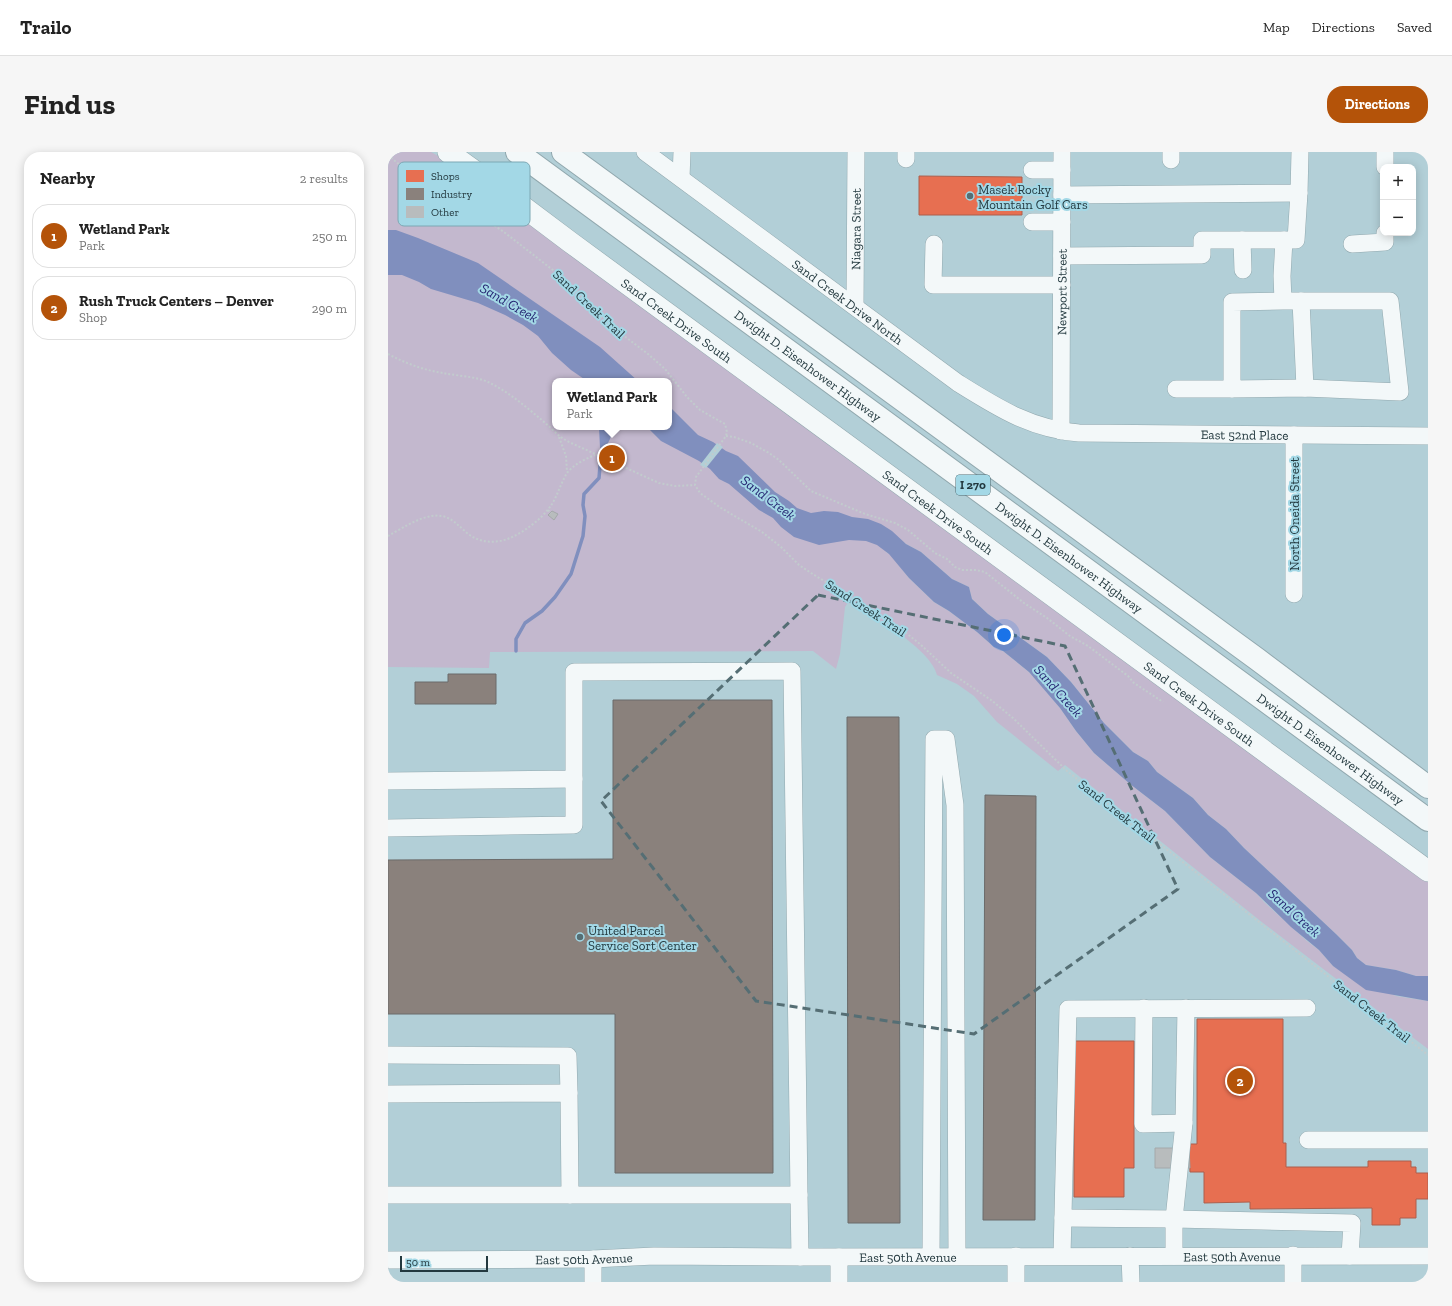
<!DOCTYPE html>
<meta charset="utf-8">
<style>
body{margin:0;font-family:"Zilla Slab",serif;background:#f6f6f6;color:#222}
.controls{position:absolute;right:12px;top:12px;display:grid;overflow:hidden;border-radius:8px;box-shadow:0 2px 10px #0003}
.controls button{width:36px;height:36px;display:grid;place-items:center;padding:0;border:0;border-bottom:1px solid #e0e0e0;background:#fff;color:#222;font:20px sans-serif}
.scale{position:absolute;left:12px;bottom:10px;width:88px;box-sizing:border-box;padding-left:4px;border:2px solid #23393f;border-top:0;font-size:11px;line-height:14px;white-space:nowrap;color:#23393f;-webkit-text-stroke:3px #a3d8e6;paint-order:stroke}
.you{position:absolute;left:616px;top:483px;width:14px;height:14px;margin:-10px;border:3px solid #fff;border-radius:50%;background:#1a73e8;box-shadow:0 0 0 6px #1a73e833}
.badge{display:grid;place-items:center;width:26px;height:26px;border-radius:50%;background:#b45309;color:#fff;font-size:13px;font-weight:700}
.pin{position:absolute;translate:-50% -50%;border:2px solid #fff;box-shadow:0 1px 4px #0006}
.popup{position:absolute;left:164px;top:226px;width:120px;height:52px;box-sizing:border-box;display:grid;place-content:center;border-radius:8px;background:#fff;filter:drop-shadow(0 1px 3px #0005);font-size:13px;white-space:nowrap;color:#767676}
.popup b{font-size:15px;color:#222}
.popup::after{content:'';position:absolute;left:50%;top:100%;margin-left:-8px;border:8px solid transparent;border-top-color:#fff}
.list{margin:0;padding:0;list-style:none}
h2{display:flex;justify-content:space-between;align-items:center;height:52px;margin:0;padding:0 16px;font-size:17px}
h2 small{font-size:13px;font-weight:400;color:#767676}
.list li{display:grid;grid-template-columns:26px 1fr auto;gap:12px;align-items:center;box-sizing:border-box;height:64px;margin:0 8px 8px;padding:0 8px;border:1px solid #e0e0e0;border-radius:16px}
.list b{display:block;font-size:15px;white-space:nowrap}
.list p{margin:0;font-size:13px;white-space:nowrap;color:#767676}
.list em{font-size:13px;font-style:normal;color:#767676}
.map{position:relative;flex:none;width:1040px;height:1130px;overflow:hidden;border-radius:16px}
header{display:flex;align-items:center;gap:24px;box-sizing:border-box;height:56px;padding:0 20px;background:#fff;border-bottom:1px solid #e0e0e0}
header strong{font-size:19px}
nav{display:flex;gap:22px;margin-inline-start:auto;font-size:14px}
.intro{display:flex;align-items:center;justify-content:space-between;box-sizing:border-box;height:96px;padding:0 24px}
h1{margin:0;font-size:28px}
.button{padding:10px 18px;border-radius:16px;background:#b45309;color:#fff;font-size:14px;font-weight:700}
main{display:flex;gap:24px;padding:0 24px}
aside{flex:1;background:#fff;border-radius:16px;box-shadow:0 2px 10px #0003}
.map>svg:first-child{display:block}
.green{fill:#c3b8ce;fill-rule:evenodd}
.water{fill:#808fbe}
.pier{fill:#b2cfd7}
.shops{fill:#e76f51;stroke:#ac5f4c}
.industry{fill:#8a817c;stroke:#6b6b6a}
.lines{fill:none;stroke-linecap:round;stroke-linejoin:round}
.stream{stroke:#808fbe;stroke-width:3.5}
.building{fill:#b8bcbd;stroke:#a4a8aa}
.minor-casing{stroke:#91a8ae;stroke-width:18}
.major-casing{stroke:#91a8ae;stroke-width:22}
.highway-casing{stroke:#91a8ae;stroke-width:24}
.path{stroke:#c2cbcd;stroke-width:2;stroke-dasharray:2 2;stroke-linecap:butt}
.minor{stroke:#f3f8f9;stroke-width:17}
.major{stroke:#f3f8f9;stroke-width:21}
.highway{stroke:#f3f8f9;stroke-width:22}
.marked{fill:none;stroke:#556e74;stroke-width:3;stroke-dasharray:8 5;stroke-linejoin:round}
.poi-dot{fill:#556e74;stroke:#a3d8e6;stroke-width:1.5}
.labels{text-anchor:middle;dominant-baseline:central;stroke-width:4;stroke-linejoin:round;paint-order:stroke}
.shield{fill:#a3d8e6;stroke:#496971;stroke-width:1}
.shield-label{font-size:12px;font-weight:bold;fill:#23393f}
.poi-label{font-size:13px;fill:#23393f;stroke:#a3d8e6;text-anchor:start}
.street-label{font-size:13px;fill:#23393f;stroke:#a3d8e6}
.water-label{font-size:14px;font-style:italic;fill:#252672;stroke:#a3d8e6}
.key{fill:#a3d8e6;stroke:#7da8b4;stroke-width:1}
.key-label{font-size:11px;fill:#23393f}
</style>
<header>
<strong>Trailo</strong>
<nav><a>Map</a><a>Directions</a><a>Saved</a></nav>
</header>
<div class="intro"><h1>Find us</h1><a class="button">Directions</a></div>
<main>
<aside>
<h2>Nearby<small>2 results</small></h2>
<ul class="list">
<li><span class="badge">1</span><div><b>Wetland Park</b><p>Park</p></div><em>250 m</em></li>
<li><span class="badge">2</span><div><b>Rush Truck Centers – Denver</b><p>Shop</p></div><em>290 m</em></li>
</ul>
</aside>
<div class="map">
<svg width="1040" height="1130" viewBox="0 0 1040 1130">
<rect width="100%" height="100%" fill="#b2cfd7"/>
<path class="green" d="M 0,0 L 43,0 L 52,5 L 1040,730 L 1040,824 L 1028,824 L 1008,818 L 978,813 L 969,806 L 964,798 L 948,782 L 856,696 L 838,677 L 820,663 L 805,646 L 769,620 L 760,609 L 745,600 L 716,571 L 683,530 L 659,505 L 600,462 L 584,447 L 581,435 L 564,427 L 533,400 L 518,392 L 509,385 L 498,400 L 502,402 L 521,426 L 546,450 L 561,459 L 589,480 L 606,495 L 615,499 L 641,520 L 672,556 L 688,579 L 706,601 L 742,632 L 777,659 L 822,705 L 868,741 L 876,750 L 919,789 L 931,798 L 945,814 L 1008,844 L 1040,849 L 1040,897 L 875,771 L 677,613 L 670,619 L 609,570 L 586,544 L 569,532 L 549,523 C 543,497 485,464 463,451 L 459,452 L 457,455 L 452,502 L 448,517 L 425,499 L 102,500 L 101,516 L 0,515 ZM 167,229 L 281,229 L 281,275 L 167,275 Z"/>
<path class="water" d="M 0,78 L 8,78 L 30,86 L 90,111 L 212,195 L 250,229 L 199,229 L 183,218 L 164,201 L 150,184 L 135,173 L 117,163 L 90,151 L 43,137 L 31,130 L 14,123 L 0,123 Z
M 281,254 L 310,283 L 325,290 L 338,299 L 350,304 L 387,340 L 401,349 L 409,356 L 423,361 L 436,359 L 450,360 L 464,365 L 480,367 L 493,372 L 504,379 L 518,392 L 533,400 L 564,427 L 581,435 L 584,447 L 600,462 L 659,505 L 683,530 L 716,571 L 745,600 L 760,609 L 769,620 L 805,646 L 820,663 L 838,677 L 856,696 L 948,782 L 964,798 L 969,806 L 978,813 L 1008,818 L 1028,824 L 1040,824 L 1040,849 L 978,838 L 945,814 L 931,798 L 903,775 L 868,741 L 822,705 L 777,659 L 742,632 L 706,601 L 688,579 L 672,556 L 641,520 L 615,499 L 606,495 L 589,480 L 561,459 L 546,450 L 521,426 L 501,402 L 489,393 L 478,389 L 461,388 L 431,393 L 406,385 L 393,375 L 385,366 L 371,358 L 341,332 L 331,327 L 322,317 L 311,309 L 273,289 L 259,275 L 281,275 Z
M 211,275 L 225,275 L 222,287 L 217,297 L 212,296 Z"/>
<path class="pier" d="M 329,291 L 335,295 L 318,316 L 312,313 Z"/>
<path class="shops" d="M 531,24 L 634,25 L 634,63 L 531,63 Z
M 809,867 L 895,867 L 895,991 L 898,991 L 898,1015 L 980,1015 L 980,1009 L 1023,1009 L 1023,1015 L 1028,1015 L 1028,1021 L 1040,1021 L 1040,1047 L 1028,1047 L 1028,1066 L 1012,1066 L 1012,1073 L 984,1073 L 984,1056 L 862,1057 L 862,1050 L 816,1051 L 816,1020 L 802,1020 L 801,996 L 801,992 L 809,992 Z
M 686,889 L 746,889 L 746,1016 L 736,1016 L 736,1045 L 686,1045 Z"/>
<path class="industry" d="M 60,522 L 108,522 L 108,552 L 27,552 L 27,530 L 60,530 Z
M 225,548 L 384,548 L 385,1021 L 227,1021 L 227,862 L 0,862 L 0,708 L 225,707 Z
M 459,565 L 511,565 L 512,1071 L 460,1071 Z
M 597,643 L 648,644 L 647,1068 L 595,1068 Z"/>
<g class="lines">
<path class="stream" d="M 128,499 L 128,487 L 137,471 L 154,459 L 167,445 L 183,422 L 195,384 L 197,364 L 195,353 L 196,342 L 211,326 L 212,314"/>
</g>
<path class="building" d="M 164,359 L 170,362 L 166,368 L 160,363 Z
M 767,996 L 801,996 L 802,1016 L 767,1016 Z"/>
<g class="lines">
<g class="minor-casing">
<g id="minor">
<path id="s1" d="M 257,0 L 570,231 C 610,256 643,277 691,281 L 1040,284"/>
<path d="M 997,0 L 997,15"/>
<path d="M 518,7 L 518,0"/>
<path d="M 783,8 L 783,0"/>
<path d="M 644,18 L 674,18"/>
<path d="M 293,26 L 294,0"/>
<path d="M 674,43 L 911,41 L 912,0"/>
<path d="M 644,70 L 674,70"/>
<path d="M 854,88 L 855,118"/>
<path d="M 546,92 L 545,133 L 674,133"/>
<path d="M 964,92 L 997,90 L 997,81"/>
<path d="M 674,104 L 814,103 L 814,88 L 908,88 L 911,41"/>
<path d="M 895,149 L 1002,149 L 1012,240 L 917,236 L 844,237 L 844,150 L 895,149 L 894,124 L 896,88"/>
<path d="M 913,149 L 917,236"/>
<path id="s2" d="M 467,154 L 468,0"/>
<path d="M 788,237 L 844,237"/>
<path id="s3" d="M 673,279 L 674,0"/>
<path d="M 906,442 L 906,283"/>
<path d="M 0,629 L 186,627 L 186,520 L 404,519 L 411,1043 L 182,1043 L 181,941 L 0,942"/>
<path d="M 0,676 L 186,673 L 186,627"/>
<path d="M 756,856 L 755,972 L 796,971 L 798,856"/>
<path d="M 0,903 L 180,904 L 181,941"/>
<path d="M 920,988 L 1040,988"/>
<path d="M 0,1043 L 182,1043"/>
<path d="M 411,1043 L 412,1105"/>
<path d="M 675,1066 L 786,1067 L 964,1071 L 962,1104"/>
<path d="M 543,1104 L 546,587 L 558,587 L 567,653 L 569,1104"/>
<path d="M 674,1104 L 680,857 L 919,856"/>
<path d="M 742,1104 L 743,1130"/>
<path d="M 786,1104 L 786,1067 L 796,971"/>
<path d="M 205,1107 L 205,1130"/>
<path id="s4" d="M 0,1108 L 205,1107 L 266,1104 L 412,1105 L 1040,1104"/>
<path d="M 451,1130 L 451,1105"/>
<path d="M 628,1130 L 628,1104"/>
<path d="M 905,1130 L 905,1103"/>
</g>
</g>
<g class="major-casing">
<g id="major">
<path id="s5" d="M 60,0 L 113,38 L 182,90 L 1040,719"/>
</g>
</g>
<g class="highway-casing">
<g id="highway">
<path id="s6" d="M 129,0 L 1040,668"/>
<path d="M 175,0 L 869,507 L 1040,635"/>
</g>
</g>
<path class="path" d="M 0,3 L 25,24 L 38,33 L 83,58 L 116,80 L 179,129 L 219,171 L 260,202 L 277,217 L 299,245 L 312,258 L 337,272 L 339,280 L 338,284 L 308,325 L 307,333 L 312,341 L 333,356 L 374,380 L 393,395 L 411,413 L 423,421 L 504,470 L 532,492 L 563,521 L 603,548 L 625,566 L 679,619 L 1040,903
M 0,202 C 17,211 35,218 55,221 C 69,224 86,224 100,230 C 123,241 143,259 162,275 C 168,281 173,286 181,290 L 271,331 L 287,334 L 307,333
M 338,284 L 346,285 L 363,291 L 381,301 L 391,308 L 423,339 L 477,362 L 507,371 L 520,378 L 547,401 L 559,407 L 567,415 L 574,418 L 588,418 L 597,420 L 636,451 L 659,466 L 682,484 L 700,494 L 740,524 L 746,531 L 775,550
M 171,285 L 178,304 L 179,320
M 160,358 L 163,361
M 0,384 C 15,376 36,361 54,364 C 64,366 71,374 79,381 C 91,391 108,392 122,386 C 138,379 155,366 164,352 C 170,342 173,331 179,321 C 185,313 197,307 207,303"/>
<use href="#minor" class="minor"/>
<use href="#major" class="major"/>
<use href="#highway" class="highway"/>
</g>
<path class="marked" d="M 430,443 L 677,494 L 790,737 L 586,882 L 368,849 L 213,649 Z"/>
<g class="poi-dot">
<circle cx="582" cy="44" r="4"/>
<circle cx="192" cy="785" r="4"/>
</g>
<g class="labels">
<rect class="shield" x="568" y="323" width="34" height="20" rx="3"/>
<g class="shield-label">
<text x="585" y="333">I 270</text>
</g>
<g class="poi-label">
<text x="590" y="37">Masek Rocky<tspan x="590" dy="15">Mountain Golf Cars</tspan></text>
<text x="200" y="778">United Parcel<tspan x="200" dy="15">Service Sort Center</tspan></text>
</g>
<g class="street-label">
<text stroke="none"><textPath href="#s2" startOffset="77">Niagara Street</textPath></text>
<text stroke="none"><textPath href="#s3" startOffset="139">Newport Street</textPath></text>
<text stroke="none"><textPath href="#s1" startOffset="252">Sand Creek Drive North</textPath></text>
<text transform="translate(201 152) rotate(43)">Sand Creek Trail</text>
<text stroke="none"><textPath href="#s5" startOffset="284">Sand Creek Drive South</textPath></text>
<text stroke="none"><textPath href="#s6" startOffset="361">Dwight D. Eisenhower Highway</textPath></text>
<text stroke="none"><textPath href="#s1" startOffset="687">East 52nd Place</textPath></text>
<text stroke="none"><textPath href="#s5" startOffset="608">Sand Creek Drive South</textPath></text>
<text transform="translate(906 362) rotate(-90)">North Oneida Street</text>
<text stroke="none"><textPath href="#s6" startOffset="685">Dwight D. Eisenhower Highway</textPath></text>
<text transform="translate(478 456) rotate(33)">Sand Creek Trail</text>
<text stroke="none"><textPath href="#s5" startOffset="932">Sand Creek Drive South</textPath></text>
<text stroke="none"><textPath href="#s6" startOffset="1009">Dwight D. Eisenhower Highway</textPath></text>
<text transform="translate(729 659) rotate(38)">Sand Creek Trail</text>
<text transform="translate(984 859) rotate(38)">Sand Creek Trail</text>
<text stroke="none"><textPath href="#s4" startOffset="520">East 50th Avenue</textPath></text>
<text stroke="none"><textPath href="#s4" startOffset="844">East 50th Avenue</textPath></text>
<text stroke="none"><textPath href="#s4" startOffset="196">East 50th Avenue</textPath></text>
</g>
<g class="water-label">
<text transform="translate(121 151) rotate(30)">Sand Creek</text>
<text transform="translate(380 346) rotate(37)">Sand Creek</text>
<text transform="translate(670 539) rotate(48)">Sand Creek</text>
<text transform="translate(906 761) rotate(42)">Sand Creek</text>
</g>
</g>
<rect x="10" y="10" width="132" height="64" rx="6" class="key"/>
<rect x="18" y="18" width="18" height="12" fill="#e76f51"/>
<rect x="18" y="36" width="18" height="12" fill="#8a817c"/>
<rect x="18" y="54" width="18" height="12" fill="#b8bcbd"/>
<g class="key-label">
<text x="43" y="28">Shops</text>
<text x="43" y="46">Industry</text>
<text x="43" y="64">Other</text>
</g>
</svg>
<div class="controls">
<button>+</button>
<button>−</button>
</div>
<div class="scale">50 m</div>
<div class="you"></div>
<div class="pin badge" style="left:224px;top:306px">1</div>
<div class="popup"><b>Wetland Park</b>Park</div>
<div class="pin badge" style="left:852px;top:929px">2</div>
</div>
</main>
